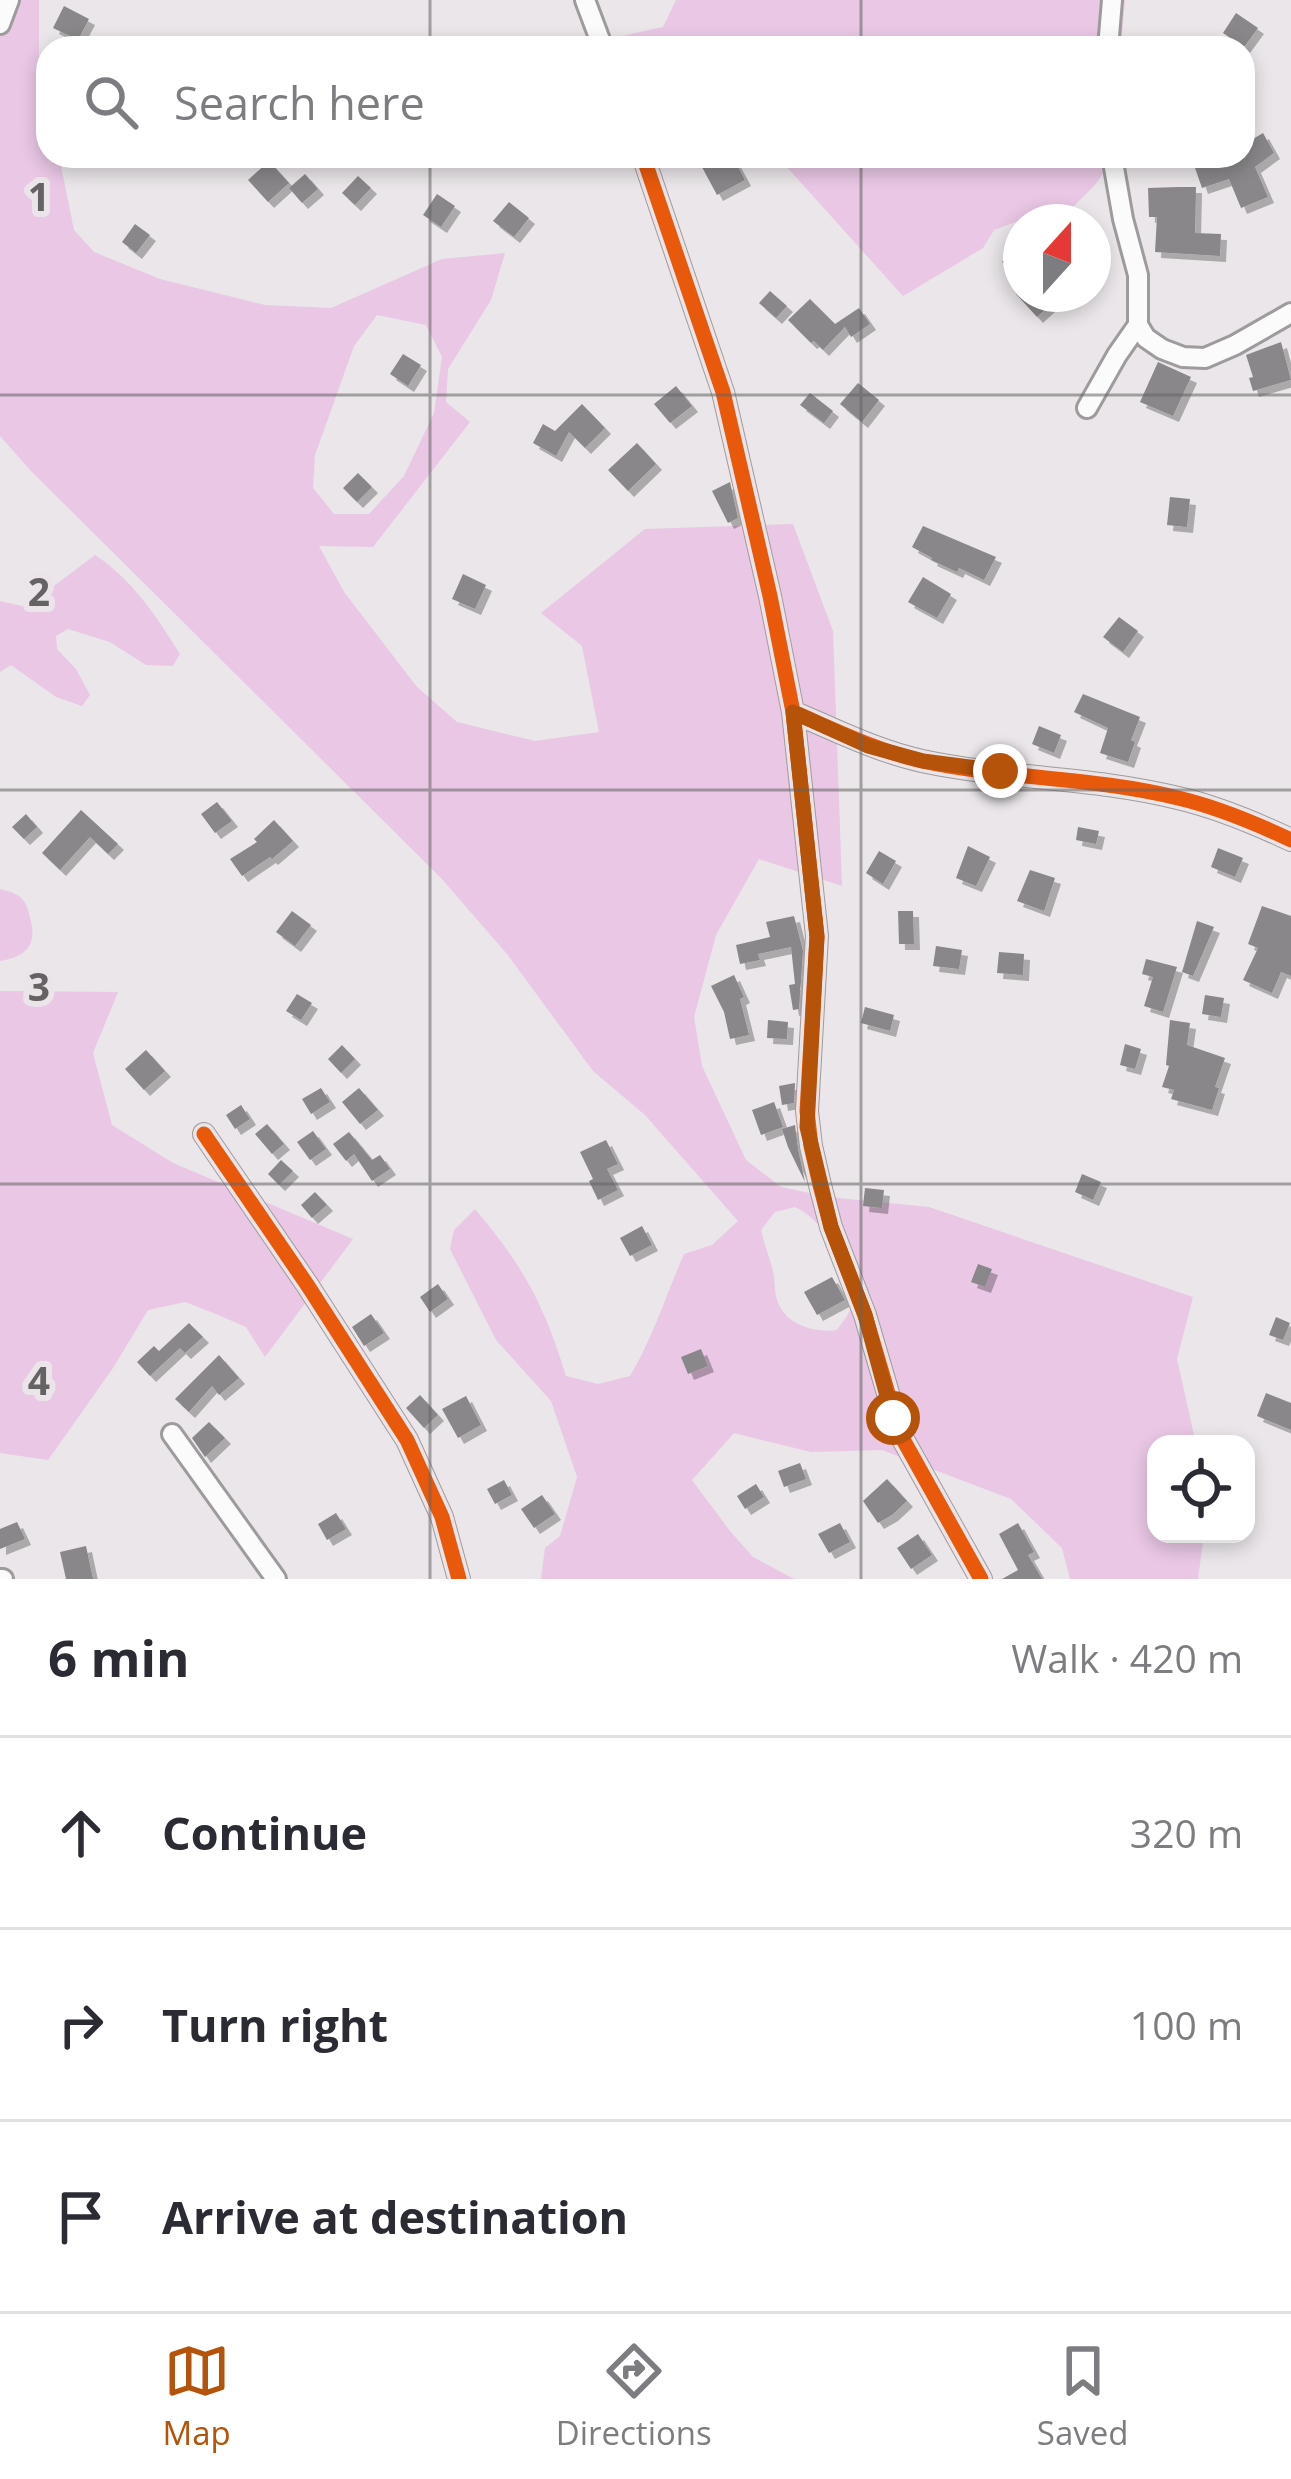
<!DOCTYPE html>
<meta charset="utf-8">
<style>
body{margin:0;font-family:"Open Sans",sans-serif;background:#f2f2f3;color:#2b2b33}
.controls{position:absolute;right:36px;bottom:36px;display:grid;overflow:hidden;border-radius:24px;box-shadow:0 6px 18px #0003}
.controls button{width:108px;height:108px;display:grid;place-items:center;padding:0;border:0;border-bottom:3px solid #e1e1e2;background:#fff;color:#2b2b33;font:60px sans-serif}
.compass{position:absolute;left:1003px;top:204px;width:108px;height:108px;border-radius:50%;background:#fff;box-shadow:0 6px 18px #0003;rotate:21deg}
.stop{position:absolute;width:36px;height:36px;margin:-27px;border:9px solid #b45309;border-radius:50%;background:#fff}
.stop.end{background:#b45309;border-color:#fff;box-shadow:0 3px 12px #0008}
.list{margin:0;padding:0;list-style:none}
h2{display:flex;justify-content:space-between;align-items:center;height:156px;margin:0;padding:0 48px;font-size:51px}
h2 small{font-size:39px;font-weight:400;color:#7c7c81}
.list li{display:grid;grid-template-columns:78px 1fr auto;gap:36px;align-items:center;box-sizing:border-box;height:192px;padding:0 48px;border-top:3px solid #e1e1e2}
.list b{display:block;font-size:45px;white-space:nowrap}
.list em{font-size:39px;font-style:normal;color:#7c7c81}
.icon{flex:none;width:66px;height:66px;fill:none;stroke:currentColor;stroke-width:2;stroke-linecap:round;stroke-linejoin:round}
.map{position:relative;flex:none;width:1291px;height:1579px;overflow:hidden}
.search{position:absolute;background:#fff;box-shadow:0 6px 18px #0003;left:36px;right:36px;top:36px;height:132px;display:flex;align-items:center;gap:30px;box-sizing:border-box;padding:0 42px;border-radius:36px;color:#7c7c81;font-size:45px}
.sheet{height:732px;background:#fff}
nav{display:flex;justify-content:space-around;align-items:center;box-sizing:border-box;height:168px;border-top:3px solid #e1e1e2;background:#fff;font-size:33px;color:#7c7c81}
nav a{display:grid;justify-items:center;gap:6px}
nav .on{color:#b45309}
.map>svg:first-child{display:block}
.green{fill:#e9c7e5;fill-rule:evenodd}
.building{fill:#898789;filter:url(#shadow)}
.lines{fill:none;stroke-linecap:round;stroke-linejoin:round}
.minor-casing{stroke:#9e9b9d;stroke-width:24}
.minor{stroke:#fcfbfc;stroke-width:18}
.cycleway-casing{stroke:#ebe5ea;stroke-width:22}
.cycleway{stroke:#e8590c;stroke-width:15}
.route{stroke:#b45309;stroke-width:15}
.grid{fill:none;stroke:#656264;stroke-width:3;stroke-opacity:0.55}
.grid-label{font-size:39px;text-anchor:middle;font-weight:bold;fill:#656264;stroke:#ebe5ea;stroke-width:12;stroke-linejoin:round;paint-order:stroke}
</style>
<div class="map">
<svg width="1291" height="1579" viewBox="0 0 1291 1579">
<defs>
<filter id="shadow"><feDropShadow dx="6" dy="6" stdDeviation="0" flood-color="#0004"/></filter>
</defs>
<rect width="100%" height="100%" fill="#eae6e9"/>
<path class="green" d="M 0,0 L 39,0 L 39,56 L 48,100 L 48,156 L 59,156 L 74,230 L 94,252 L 160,279 L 265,305 L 331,308 L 442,259 L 505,253 L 491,300 L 448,369 L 446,402 L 470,422 L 373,547 L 319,546 L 344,592 L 417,687 L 457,722 L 535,741 L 599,732 L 582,646 L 541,613 L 645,529 L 793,524 L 833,631 L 842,886 L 759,859 L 716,935 L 694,1017 L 702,1066 L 746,1160 L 781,1187 L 828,1197 L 929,1207 L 1193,1297 L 1177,1359 L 1196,1444 L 1156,1444 L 1156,1534 L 1204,1534 L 1198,1579 L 1070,1579 L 1062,1548 L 1011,1499 L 882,1450 L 811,1452 L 734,1433 L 692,1480 L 730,1531 L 753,1557 L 794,1579 L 541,1579 L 545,1548 L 560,1536 L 577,1477 L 551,1401 L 496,1340 L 450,1249 L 454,1230 L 475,1209 C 523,1266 544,1304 566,1376 L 598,1384 L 630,1376 C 653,1338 666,1295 684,1254 L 712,1245 L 738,1221 L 645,1115 L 593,1071 L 507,954 L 441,878 L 31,471 L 0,436 ZM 377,315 L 426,325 L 442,357 L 434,413 L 404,476 L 369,514 L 334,514 L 313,488 L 315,455 L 354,346 ZM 795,1207 C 824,1220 858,1272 852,1304 C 851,1312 842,1323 837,1330 C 816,1333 789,1326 779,1305 C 773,1293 776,1279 772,1267 C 768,1254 764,1243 761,1230 L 775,1212 Z
M 676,0 L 1125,0 L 1121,48 L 604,48 L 604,40 L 663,27 Z
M 777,156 L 1116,156 L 1094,186 L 1060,220 L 1018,221 L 994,230 L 983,248 L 903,296 Z
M 95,555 C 133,580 156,616 180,654 L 173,666 L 146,665 L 110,642 L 68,629 L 56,636 L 57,649 L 76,669 L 90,695 L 82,706 L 56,697 L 11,665 L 0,672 L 0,601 L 22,606 L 34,601 Z
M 0,889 C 6,891 13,892 19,896 C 27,902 29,913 31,922 C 37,948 23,957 0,961 Z
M 0,991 L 118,992 L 93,1053 L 112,1125 L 173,1163 L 353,1239 L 265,1357 L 246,1327 L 216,1314 L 185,1302 L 148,1310 L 113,1368 L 48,1460 L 0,1453 Z"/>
<path class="building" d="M 64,6 L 89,19 L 78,40 L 53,28 Z
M 1236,13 L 1258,28 L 1244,47 L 1223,33 Z
M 1263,133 L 1274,153 L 1255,167 L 1268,197 L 1241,208 L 1229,179 L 1202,188 L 1195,168 L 1232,156 L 1243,156 L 1243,145 Z
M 696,156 L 732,156 L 745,180 L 717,195 Z
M 269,161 L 289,183 L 268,202 L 248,180 Z
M 305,174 L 318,189 L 302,203 L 289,188 Z
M 358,176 L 371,188 L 355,205 L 342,193 Z
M 1179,187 L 1196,187 L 1195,233 L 1221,234 L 1220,256 L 1155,252 L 1157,217 L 1149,217 L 1148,188 Z
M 437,194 L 455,206 L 441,227 L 423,215 Z
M 509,202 L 529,218 L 514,237 L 493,221 Z
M 135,224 L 150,235 L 136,253 L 122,242 Z
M 1021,237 L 1021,277 L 1002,262 Z
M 770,291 L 787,306 L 776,318 L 759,303 Z
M 1016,294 L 1062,294 L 1037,317 Z
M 810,299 L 835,324 L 859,308 L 870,324 L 851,337 L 845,327 L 823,350 L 814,341 L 811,343 L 788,320 Z
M 1281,342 L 1291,380 L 1253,391 L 1249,378 L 1253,377 L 1246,355 Z
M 403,354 L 421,365 L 408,386 L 390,374 Z
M 1158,362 L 1191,377 L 1173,416 L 1140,402 Z
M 858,383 L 879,400 L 862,422 L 840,404 Z
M 676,386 L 692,406 L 670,423 L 654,404 Z
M 810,393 L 833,411 L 824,423 L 800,405 Z
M 582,404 L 605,428 L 585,448 L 569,432 L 556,456 L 533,443 L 543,424 L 555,431 Z
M 637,443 L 656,464 L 628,491 L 608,470 Z
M 358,473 L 372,487 L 357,502 L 343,488 Z
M 730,482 L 738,518 L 728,523 L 712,491 Z
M 1170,497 L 1190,499 L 1187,527 L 1167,525 Z
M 923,526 L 996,557 L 984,580 L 959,568 L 957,572 L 931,560 L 932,558 L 912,547 Z
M 463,574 L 486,585 L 475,609 L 452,599 Z
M 923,577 L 951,594 L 937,618 L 908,602 Z
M 1119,617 L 1138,631 L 1123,652 L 1103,637 Z
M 1083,694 L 1140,717 L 1131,740 L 1135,742 L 1128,762 L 1100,753 L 1108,728 L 1074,712 Z
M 1039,726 L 1061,735 L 1054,753 L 1032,744 Z
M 217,802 L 232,821 L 215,833 L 201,814 Z
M 81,810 L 118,844 L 108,854 L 90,837 L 60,870 L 42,853 Z
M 26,814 L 37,827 L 24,839 L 12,827 Z
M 274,820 L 293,841 L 272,859 L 270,857 L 242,876 L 230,859 L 257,842 L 254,839 Z
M 1078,827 L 1099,831 L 1096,844 L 1076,840 Z
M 968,846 L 990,857 L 976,886 L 956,878 Z
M 1218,848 L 1243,858 L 1235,877 L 1211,867 Z
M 879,851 L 896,861 L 883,884 L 866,873 Z
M 1030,870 L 1055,878 L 1044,911 L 1017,901 Z
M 1262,906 L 1291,916 L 1291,976 L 1281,972 L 1272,993 L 1243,980 L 1258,948 L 1248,944 Z
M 292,911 L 311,925 L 295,946 L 276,932 Z
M 898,911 L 913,911 L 914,944 L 899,944 Z
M 794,916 L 803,951 L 799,1009 L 793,1010 L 789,985 L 795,984 L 791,947 L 758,954 L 760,960 L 740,964 L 736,945 L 770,937 L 766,922 Z
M 1197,921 L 1214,927 L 1193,976 L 1182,972 Z
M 936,946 L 962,950 L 959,969 L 933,966 Z
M 999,952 L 1024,954 L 1023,975 L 997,973 Z
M 1146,959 L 1177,967 L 1163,1012 L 1144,1006 L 1153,977 L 1142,974 Z
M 734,975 L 744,997 L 740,999 L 749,1035 L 730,1039 L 724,1012 L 711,986 Z
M 297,994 L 312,1003 L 301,1020 L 286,1011 Z
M 1205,995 L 1224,998 L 1221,1017 L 1202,1014 Z
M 865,1007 L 894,1015 L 890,1031 L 861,1023 Z
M 768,1020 L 788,1022 L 787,1039 L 767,1038 Z
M 1170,1020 L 1190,1023 L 1187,1045 L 1225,1058 L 1215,1087 L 1219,1088 L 1212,1110 L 1171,1099 L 1174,1090 L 1162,1087 L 1169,1066 L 1166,1065 Z
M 1125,1044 L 1141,1049 L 1135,1069 L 1120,1065 Z
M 342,1045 L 355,1059 L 341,1073 L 328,1059 Z
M 146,1050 L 165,1071 L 144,1090 L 125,1069 Z
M 795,1083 L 794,1103 L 782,1105 L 779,1086 Z
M 321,1088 L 330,1102 L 311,1114 L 302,1099 Z
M 359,1088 L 378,1110 L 360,1124 L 342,1102 Z
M 774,1102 L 783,1127 L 761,1135 L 752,1110 Z
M 241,1105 L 250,1119 L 235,1129 L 226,1115 Z
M 267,1124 L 284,1144 L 272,1154 L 255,1134 Z
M 795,1125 L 798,1149 L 805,1182 L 788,1147 L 782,1129 Z
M 313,1131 L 326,1149 L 310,1160 L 297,1142 Z
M 349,1132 L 372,1160 L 380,1155 L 390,1169 L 372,1181 L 354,1154 L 346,1161 L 333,1144 Z
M 606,1140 L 618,1164 L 607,1169 L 618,1190 L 598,1200 L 589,1181 L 593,1179 L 580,1152 Z
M 281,1160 L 293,1171 L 279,1185 L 268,1174 Z
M 1082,1174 L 1101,1182 L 1093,1200 L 1075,1192 Z
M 865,1188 L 884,1190 L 882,1208 L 863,1206 Z
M 315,1192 L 327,1205 L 312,1218 L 301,1205 Z
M 642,1226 L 652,1245 L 630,1256 L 620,1238 Z
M 978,1264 L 992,1269 L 985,1287 L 971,1282 Z
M 832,1277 L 845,1300 L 817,1315 L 804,1292 Z
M 438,1284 L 448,1299 L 430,1312 L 420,1297 Z
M 371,1314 L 384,1333 L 364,1346 L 352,1327 Z
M 1276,1317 L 1290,1323 L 1283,1340 L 1269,1335 Z
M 189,1323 L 203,1337 L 185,1353 L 180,1348 L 150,1376 L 137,1362 L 154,1346 L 159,1351 Z
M 701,1349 L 708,1366 L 688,1374 L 681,1357 Z
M 219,1355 L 239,1378 L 219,1395 L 212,1386 L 189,1412 L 175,1399 Z
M 1266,1393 L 1291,1403 L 1291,1430 L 1257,1416 Z
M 420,1395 L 438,1415 L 424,1428 L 406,1408 Z
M 466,1396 L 481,1425 L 458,1438 L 442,1409 Z
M 209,1422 L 225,1438 L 205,1457 L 192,1438 Z
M 800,1463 L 806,1479 L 784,1487 L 778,1471 Z
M 887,1479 L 907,1501 L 892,1515 L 878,1523 L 863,1501 Z
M 504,1480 L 512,1495 L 495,1504 L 487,1489 Z
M 756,1484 L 764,1497 L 745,1509 L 737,1496 Z
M 542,1495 L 555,1514 L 534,1528 L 521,1509 Z
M 336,1513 L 346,1529 L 327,1540 L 318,1524 Z
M 17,1522 L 25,1539 L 0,1549 L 0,1529 Z
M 840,1523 L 850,1542 L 829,1553 L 818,1534 Z
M 1018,1523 L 1034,1552 L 1028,1555 L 1042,1579 L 1002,1579 L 1018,1570 L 999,1534 Z
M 918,1534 L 932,1555 L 911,1569 L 897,1548 Z
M 86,1546 L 93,1579 L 66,1579 L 60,1552 Z"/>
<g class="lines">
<g class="minor-casing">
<path id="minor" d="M 585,0 L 603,48
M 0,24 L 9,0
M 1108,48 L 1112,0
M 643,156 L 723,392 L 770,596 L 793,712 L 817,936 L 807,1111 L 811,1146 L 820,1185 L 831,1227 L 865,1315 L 900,1434 L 981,1579
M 1112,156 L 1123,219 L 1138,275 L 1138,325 L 1146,338 L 1162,349 L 1183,357 L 1205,358 L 1235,345 L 1291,313
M 1087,408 L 1117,355 L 1138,325
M 793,712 C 835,730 877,751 922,761 C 1006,779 1094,777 1178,798 C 1217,807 1255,823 1291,840
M 204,1134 L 308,1286 L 407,1440 L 442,1517 L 459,1579
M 172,1434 L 276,1579
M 0,1579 L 3,1579"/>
</g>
<use href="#minor" class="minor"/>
<g class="cycleway-casing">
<path id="cycleway" d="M 643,156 L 723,392 L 770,596 L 793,712 L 817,936 L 807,1111 L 811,1146 L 820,1185 L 831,1227 L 865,1315 L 900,1434 L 981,1579
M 793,712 C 835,730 877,751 922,761 C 1006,779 1094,777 1178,798 C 1217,807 1255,823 1291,840
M 204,1134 L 308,1286 L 407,1440 L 442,1517 L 459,1579"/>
</g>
<use href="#cycleway" class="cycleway"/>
</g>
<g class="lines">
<path class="route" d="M 893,1418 L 865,1315 L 831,1227 L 807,1127 L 817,937 L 793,712 L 868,746 L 923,761 L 1000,771"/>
</g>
<path class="grid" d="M 430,0 L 430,48M 861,0 L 861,48M 430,156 L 430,1579M 861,156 L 861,1579M 0,395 L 1291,395M 0,790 L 1291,790M 0,1184 L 1291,1184"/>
<g class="grid-label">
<text x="39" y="211">1</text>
<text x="39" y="606">2</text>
<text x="39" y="1001">3</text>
<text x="39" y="1395">4</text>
</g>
</svg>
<div class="controls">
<button><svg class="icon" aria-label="locate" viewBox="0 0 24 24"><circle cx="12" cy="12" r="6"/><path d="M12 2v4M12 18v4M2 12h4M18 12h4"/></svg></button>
</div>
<svg class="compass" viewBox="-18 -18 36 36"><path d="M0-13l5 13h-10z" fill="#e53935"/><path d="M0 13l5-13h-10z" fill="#7c7c81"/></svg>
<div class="stop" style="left:893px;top:1418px"></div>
<div class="stop end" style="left:1000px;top:771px"></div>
<div class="search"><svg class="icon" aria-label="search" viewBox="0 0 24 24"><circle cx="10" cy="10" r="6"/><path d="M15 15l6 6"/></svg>Search here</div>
</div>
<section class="sheet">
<h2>6 min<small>Walk · 420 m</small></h2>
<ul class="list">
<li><svg class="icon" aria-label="ahead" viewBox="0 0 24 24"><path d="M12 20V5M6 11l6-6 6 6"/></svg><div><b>Continue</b></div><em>320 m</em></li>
<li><svg class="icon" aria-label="right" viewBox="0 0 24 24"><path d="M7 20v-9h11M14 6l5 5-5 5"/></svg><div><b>Turn right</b></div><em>100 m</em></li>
<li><svg class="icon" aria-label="arrive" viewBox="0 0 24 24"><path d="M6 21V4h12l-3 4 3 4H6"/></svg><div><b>Arrive at destination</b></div></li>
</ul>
</section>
<nav>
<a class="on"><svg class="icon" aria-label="map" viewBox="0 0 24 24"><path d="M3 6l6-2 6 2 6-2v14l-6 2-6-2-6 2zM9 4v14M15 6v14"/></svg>Map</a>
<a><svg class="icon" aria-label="directions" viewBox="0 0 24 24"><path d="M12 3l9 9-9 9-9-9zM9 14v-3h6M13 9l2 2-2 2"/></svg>Directions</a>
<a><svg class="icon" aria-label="saved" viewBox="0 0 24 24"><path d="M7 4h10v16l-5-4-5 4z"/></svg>Saved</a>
</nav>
